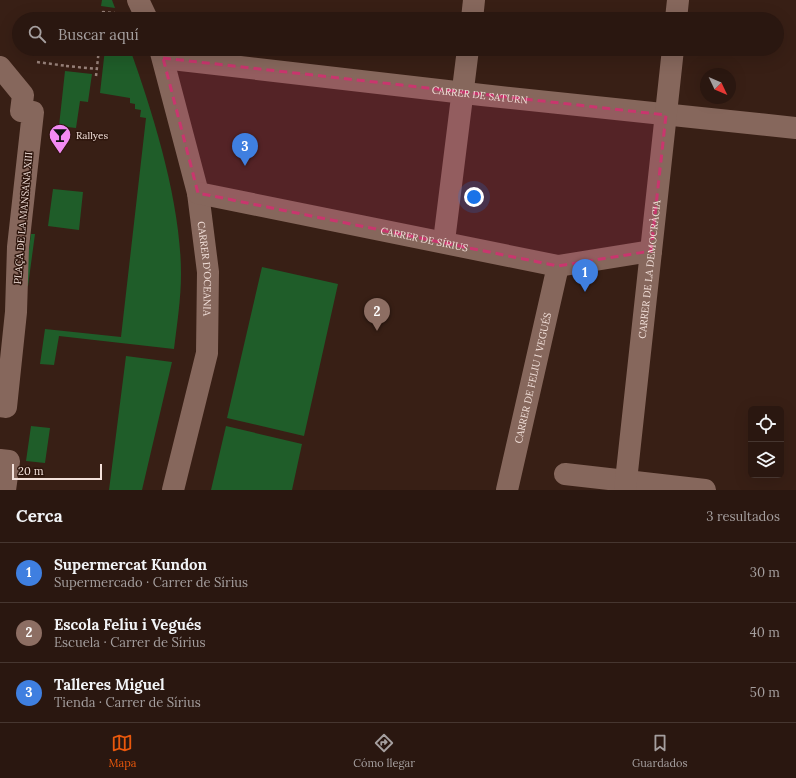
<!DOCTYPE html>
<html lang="es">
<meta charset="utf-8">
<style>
body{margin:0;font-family:Lora,serif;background:#36241e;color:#f1f3f6}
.controls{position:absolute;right:12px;bottom:12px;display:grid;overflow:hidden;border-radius:6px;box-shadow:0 4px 16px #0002}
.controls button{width:36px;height:36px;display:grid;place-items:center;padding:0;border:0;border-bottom:1px solid #463630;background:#2a1710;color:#f1f3f6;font:20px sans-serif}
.compass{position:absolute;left:700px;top:68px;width:36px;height:36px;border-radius:50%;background:#2a1710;box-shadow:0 4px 16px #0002;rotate:134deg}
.scale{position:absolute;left:12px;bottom:10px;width:90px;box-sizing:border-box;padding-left:4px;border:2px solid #f3e1db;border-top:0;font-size:11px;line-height:14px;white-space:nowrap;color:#f3e1db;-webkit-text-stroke:3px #2d150c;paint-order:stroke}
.you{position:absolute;left:474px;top:197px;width:14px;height:14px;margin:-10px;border:3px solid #fff;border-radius:50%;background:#1a73e8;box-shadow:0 0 0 6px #1a73e833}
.badge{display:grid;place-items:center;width:26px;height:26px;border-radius:50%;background:#ea580c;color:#fff;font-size:13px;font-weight:700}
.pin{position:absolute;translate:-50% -33px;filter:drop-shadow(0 1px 2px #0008)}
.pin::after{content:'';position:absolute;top:21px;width:14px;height:12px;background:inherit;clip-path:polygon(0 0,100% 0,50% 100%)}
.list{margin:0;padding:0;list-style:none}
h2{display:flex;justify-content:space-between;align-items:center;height:52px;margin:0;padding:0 16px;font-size:17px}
h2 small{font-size:13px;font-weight:400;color:#a59f9f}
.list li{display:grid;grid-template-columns:26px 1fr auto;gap:12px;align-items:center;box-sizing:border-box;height:60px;padding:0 16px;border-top:1px solid #463630}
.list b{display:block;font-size:15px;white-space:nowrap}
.list p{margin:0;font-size:13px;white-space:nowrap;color:#a59f9f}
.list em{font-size:13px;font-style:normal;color:#a59f9f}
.icon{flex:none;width:22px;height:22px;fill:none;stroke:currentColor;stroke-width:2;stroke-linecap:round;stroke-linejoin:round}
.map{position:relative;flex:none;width:796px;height:490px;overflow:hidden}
.search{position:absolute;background:#2a1710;box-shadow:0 4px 16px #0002;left:12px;right:12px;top:12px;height:44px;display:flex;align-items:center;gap:10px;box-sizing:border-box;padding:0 14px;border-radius:22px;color:#a59f9f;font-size:15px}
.sheet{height:232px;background:#2a1710}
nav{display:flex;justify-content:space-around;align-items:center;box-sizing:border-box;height:56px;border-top:1px solid #463630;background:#2a1710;font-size:11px;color:#a59f9f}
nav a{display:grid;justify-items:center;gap:2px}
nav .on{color:#ea580c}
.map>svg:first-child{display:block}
.green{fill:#1f5d29}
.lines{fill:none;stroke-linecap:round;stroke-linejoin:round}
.path{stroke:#99837b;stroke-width:2.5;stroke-dasharray:3 3;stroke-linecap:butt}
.pedestrian{stroke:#86675c;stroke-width:22}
.minor{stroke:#86675c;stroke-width:22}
.marked{fill:#c9366e;fill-opacity:0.2;stroke:#c9366e;stroke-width:3;stroke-dasharray:8 5;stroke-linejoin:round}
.labels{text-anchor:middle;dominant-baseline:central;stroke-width:3;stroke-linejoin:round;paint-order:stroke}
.street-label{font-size:10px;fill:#f3e1db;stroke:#2d150c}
.poi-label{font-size:10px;fill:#f3e1db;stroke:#2d150c;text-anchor:start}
</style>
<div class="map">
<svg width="796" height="490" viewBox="0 0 796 490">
<rect width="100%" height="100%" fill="#381f15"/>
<path class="green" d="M 102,0 L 112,0 L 115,8 L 101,6 Z
M 105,49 L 130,49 C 154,116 181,203 181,274 C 181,299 177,324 174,349 L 59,336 L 54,365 L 40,364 L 45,329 L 121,337 L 146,118 L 140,117 L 141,110 L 135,109 L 135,104 L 130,103 L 130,98 L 100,93 Z
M 65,71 L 92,74 L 88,102 L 80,101 L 76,128 L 59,126 Z
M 53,189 L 83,192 L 79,230 L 48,226 Z
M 31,234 L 35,234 L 28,286 L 24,286 Z
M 262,267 L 338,284 L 304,436 L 227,418 Z
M 126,356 L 172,362 L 142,490 L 109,490 Z
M 31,426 L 50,428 L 45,463 L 26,461 Z
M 226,426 L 302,444 L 292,490 L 211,490 Z"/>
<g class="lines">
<path class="path" d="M 102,19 L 103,12 L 115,13
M 37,62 L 67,66
M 66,66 L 98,69
M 96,76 L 99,49"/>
<path class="pedestrian" d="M 0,67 L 23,95 L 21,111 L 33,112 L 18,247 L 16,312 L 6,407 L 0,406
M 0,460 L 9,461 L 5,490"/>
<g class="minor">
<path d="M 138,0 L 147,19"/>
<path d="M 472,19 L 474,0"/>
<path d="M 676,19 L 678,0"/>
<path id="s1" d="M 160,49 L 198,193 L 208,272 L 207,353 L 173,490"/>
<path id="s2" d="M 163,58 L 482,95 L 796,128"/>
<path id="s3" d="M 198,193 L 558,266 L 651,251"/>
<path d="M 444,241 L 468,49"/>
<path d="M 565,474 L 705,490"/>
<path id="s4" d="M 507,490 L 558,266"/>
<path id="s5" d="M 625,490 L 673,49"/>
</g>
</g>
<path class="marked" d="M 163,58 L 666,115 L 651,251 L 558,266 L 198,193 Z"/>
<defs>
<g id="bar-pin" transform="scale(1.15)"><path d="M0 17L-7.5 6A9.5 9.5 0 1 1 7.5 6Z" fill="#f28af3" stroke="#2d150c"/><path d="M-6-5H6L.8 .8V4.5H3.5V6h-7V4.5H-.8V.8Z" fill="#111"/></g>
</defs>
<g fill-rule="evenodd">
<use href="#bar-pin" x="60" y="135"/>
</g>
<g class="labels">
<g class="street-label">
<text stroke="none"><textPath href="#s2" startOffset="319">CARRER DE SATURN</textPath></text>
<text transform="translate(23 218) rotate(-85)">PLAÇA DE LA MANSANA XIII</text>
<text stroke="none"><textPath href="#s3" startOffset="231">CARRER DE SÍRIUS</textPath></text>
<text stroke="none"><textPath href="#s1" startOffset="225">CARRER D'OCEANIA</textPath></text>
<text stroke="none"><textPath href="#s5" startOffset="222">CARRER DE LA DEMOCRÀCIA</textPath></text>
<text stroke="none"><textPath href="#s4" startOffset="115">CARRER DE FELIU I VEGUÉS</textPath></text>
</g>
<g class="poi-label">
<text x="76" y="135">Rallyes</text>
</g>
</g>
</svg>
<div class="controls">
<button><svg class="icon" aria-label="locate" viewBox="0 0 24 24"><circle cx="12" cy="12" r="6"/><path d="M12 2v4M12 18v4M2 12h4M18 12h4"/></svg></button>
<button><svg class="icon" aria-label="layers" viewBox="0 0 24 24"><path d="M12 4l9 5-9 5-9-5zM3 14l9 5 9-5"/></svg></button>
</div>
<svg class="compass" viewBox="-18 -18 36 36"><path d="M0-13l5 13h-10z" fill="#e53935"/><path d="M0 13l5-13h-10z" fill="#a59f9f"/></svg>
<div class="scale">20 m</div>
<div class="you"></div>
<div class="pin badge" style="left:585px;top:292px;background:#3f7fe0">1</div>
<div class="pin badge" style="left:377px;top:331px;background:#8d6e63">2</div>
<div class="pin badge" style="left:245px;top:166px;background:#3f7fe0">3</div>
<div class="search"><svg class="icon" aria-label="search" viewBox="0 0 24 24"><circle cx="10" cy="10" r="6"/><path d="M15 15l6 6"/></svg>Buscar aquí</div>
</div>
<section class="sheet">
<h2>Cerca<small>3 resultados</small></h2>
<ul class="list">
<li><span class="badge" style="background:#3f7fe0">1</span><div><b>Supermercat Kundon</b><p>Supermercado · Carrer de Sírius</p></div><em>30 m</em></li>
<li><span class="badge" style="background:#8d6e63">2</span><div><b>Escola Feliu i Vegués</b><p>Escuela · Carrer de Sírius</p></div><em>40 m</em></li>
<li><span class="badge" style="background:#3f7fe0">3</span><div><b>Talleres Miguel</b><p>Tienda · Carrer de Sírius</p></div><em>50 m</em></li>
</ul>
</section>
<nav>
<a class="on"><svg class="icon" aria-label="map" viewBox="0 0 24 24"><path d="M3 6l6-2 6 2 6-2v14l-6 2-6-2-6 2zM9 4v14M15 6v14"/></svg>Mapa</a>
<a><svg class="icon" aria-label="directions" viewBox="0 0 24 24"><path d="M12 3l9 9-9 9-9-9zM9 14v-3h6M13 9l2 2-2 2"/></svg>Cómo llegar</a>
<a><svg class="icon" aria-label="saved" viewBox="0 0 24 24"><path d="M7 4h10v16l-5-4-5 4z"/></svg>Guardados</a>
</nav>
